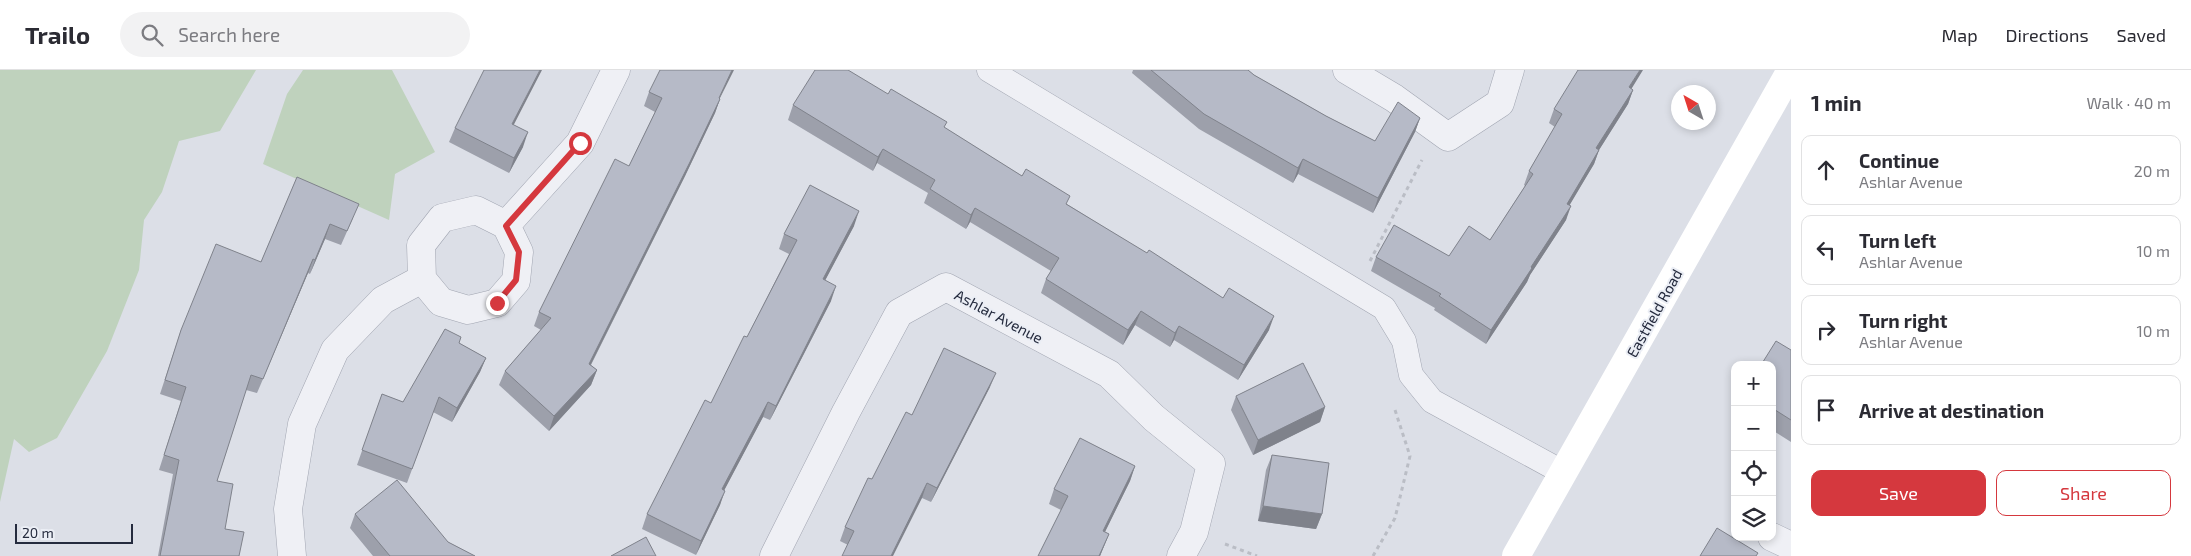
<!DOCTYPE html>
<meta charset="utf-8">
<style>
body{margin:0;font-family:"Exo 2",sans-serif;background:#f2f2f3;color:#2b2b33}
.controls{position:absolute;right:15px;bottom:15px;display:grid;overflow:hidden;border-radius:10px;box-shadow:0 2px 8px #0003}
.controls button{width:45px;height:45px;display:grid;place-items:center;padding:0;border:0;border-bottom:1px solid #e1e1e2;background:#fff;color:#2b2b33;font:25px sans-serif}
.compass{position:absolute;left:1671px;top:15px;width:45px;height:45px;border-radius:50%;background:#fff;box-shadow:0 2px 8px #0003;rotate:321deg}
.scale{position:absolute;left:15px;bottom:12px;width:118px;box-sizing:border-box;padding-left:5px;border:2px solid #252b3e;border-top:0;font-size:14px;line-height:18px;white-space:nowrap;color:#252b3e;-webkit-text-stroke:4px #ebeef5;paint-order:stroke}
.stop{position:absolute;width:15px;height:15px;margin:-11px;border:4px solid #d5383e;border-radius:50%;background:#fff}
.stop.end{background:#d5383e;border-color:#fff;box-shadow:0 1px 5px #0008}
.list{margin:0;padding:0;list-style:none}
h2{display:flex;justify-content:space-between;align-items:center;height:65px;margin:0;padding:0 20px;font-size:21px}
h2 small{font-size:16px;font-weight:400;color:#7c7c81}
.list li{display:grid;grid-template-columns:32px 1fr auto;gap:15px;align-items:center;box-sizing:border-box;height:70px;margin:0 10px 10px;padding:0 10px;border:1px solid #e1e1e2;border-radius:10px}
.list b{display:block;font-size:19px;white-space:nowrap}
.list p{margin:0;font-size:16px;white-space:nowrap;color:#7c7c81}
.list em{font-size:16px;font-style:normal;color:#7c7c81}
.actions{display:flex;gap:10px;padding:15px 20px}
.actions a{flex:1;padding:11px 0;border:1px solid #d5383e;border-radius:10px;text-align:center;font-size:18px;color:#d5383e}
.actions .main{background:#d5383e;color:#fff}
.icon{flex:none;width:28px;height:28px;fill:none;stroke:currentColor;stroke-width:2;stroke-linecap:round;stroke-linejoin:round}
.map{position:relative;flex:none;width:1791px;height:486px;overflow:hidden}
header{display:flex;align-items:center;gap:30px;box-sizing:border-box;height:70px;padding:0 25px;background:#fff;border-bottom:1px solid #e1e1e2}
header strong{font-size:24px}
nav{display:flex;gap:28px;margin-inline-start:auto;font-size:18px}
.search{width:350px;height:45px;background:#f2f2f3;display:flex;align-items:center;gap:12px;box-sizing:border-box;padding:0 18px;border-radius:28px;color:#7c7c81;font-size:19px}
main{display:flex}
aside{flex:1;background:#fff}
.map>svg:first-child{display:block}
.green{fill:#bfd2bd}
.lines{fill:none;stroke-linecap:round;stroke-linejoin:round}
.lane-casing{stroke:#a1a5b1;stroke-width:25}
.street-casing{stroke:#a1a5b1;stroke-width:29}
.path{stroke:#babdc5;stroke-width:3;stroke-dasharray:4 4;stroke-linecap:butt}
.lane{stroke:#eff0f5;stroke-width:24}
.street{stroke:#eff0f5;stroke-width:28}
.secondary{stroke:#fff;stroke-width:28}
.wall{fill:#9da0ab}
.shaded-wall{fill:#7f828b}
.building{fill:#b6bac7;stroke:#7f828b}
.route{stroke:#d5383e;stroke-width:6}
.labels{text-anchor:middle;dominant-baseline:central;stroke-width:4;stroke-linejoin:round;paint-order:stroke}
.street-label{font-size:15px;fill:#252b3e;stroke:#ebeef5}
</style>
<header>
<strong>Trailo</strong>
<div class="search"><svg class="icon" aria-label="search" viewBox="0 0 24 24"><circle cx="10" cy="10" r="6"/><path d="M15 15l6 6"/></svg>Search here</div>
<nav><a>Map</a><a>Directions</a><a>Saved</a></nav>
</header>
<main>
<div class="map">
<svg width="1791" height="486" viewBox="0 0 1791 486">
<rect width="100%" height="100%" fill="#dcdfe7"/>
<path class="green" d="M 0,0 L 256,0 L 220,61 L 179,71 L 162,122 L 144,150 L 139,200 L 107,281 L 57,368 L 29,382 L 14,369 L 0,432 Z
M 303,0 L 392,0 L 435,82 L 395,104 L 389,150 L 263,94 L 287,24 Z"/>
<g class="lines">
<g class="lane-casing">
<path id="lane" d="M 989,0 L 1384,238 L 1404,271 L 1411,305 L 1432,331 L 1564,403"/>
</g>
<g class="street-casing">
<path id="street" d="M 1347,0 L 1394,28 L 1448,67 L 1500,33 L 1510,0
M 476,140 L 506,155 L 519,182 L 516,211 L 497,233 L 468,240 L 441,232 L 422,209 L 421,175 L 442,148 Z
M 506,155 L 580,73 L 616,0
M 1772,467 L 1791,476
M 292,486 L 288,439 L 302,354 L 335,280 L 383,230 L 422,209
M 774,486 L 846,342 L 899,243 L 946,217 L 1109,304 L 1154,348 L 1211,394 L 1194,462 L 1181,486"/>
</g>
<path class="path" d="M 1370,191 L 1422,90
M 1225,474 L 1257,486
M 1373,486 L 1395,448 L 1410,386 L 1395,340"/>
<use href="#lane" class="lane"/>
<use href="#street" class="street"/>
<path class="secondary" d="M 1516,486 L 1791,0"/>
</g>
<path class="wall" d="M 1133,0 L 1248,0 L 1254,5 L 1326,46 L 1375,71 L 1420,48 L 1415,62 L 1373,143 L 1298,104 L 1293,113 L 1199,59 L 1132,3 Z
M 1631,19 L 1633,20 L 1628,34 L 1599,80 L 1594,94 L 1569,135 L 1566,150 L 1530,205 L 1527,212 L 1486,274 L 1434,240 L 1435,238 L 1371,201 L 1376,187 L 1449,186 L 1490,170 L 1525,116 L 1524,115 L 1529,101 L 1555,57 L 1549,53 L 1554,39 Z
M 649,22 L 720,29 L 715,43 L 685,106 L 591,295 L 597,300 L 591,315 L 549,361 L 499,315 L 505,301 L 541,260 L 534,256 L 539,242 L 629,96 L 655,42 L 644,36 Z
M 888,24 L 945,58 L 1269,260 L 1238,310 L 1174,270 L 1170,277 L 1135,255 L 1123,275 L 1041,223 L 1046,209 L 1051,201 L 970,152 L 966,159 L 924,133 L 928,123 L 877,93 L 873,101 L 788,50 L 793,35 Z
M 514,55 L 523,77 L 509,103 L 449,72 L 455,58 Z
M 297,107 L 353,148 L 341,175 L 325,169 L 310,204 L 308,203 L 257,323 L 246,320 L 217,411 L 225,459 L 239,486 L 158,486 L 173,404 L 159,400 L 181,331 L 160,324 L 181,260 L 261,192 Z
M 854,156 L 825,210 L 831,231 L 770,350 L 763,347 L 724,420 L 720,435 L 696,485 L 642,459 L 647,444 L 711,333 L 747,267 L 789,184 L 779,179 L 784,164 Z
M 459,273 L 486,288 L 480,302 L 452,352 L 433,342 L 407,413 L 357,395 L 382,324 L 403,332 Z
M 1791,280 L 1791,372 L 1772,360 L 1772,295 Z
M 990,317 L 931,432 L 922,428 L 848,475 L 840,471 L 845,457 L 912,345 Z
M 1236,326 L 1325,337 L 1320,352 L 1253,385 L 1231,340 Z
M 1272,385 L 1322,444 L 1316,459 L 1258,451 L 1266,400 Z
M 1135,396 L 1130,411 L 1105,462 L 1109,464 L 1100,486 L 1038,486 L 1061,440 L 1049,434 L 1054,419 Z
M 355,444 L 448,472 L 475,486 L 373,486 L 350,458 Z"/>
<path class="shaded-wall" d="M 540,0 L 542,0 L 507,68 L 512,54 Z
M 732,0 L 734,0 L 713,42 L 719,28 Z
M 1640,0 L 1643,0 L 1624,31 L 1629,17 Z
M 1633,20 L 1628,34 L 1599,80 L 1594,94 L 1562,148 L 1567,134 L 1596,78 Z
M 720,29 L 715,43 L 685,106 L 584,308 L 589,294 Z
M 1420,48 L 1415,62 L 1373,143 L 1378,128 Z
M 528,62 L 523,77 L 509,103 L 514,88 Z
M 883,79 L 877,93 L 873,101 L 878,87 Z
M 1303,89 L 1298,104 L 1293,113 L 1298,98 Z
M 1571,136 L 1566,150 L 1530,205 L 1527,212 L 1486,274 L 1491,260 L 1531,197 Z
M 975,138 L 970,152 L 966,159 L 971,145 Z
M 859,141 L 854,156 L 818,224 L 823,209 Z
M 330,154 L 325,169 L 310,204 L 315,190 Z
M 313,189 L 308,203 L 257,323 L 263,309 Z
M 836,216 L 831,231 L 770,350 L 776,336 Z
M 1141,241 L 1135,255 L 1123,275 L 1128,260 Z
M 1274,246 L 1269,260 L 1238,310 L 1244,295 Z
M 1179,256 L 1174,270 L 1170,277 L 1175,263 Z
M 486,288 L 480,302 L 452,352 L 457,338 Z
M 597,300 L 591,315 L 549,361 L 554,346 Z
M 996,303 L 990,317 L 931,432 L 937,418 Z
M 768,332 L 763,347 L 717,434 L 722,419 Z
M 1325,337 L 1320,352 L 1253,385 L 1258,370 Z
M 1135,396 L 1130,411 L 1098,476 L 1103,461 Z
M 927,413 L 922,428 L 893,486 L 891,486 Z
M 725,421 L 720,435 L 696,485 L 701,471 Z
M 1263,436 L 1322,444 L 1316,459 L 1258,451 Z
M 1109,464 L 1100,486 L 1099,486 Z"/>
<path class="building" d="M 484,0 L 540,0 L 512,54 L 528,62 L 514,88 L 455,58 Z
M 660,0 L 732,0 L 719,28 L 720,29 L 690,92 L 589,294 L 597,300 L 554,346 L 505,301 L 551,248 L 539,242 L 615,89 L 629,96 L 662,28 L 649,22 Z
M 815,0 L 848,0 L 888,24 L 891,19 L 947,52 L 944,57 L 1022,106 L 1026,99 L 1070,126 L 1066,134 L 1147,183 L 1149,180 L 1223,228 L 1229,218 L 1274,246 L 1244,295 L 1179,256 L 1175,263 L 1141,241 L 1128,260 L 1046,209 L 1059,188 L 975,138 L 971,145 L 930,119 L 935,110 L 883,79 L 878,87 L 793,35 Z
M 1151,0 L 1248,0 L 1254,5 L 1326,46 L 1375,71 L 1398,32 L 1420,48 L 1378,128 L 1303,89 L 1298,98 L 1204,44 Z
M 1578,0 L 1640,0 L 1629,17 L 1633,20 L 1596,78 L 1599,80 L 1567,134 L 1571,136 L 1531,197 L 1532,198 L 1491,260 L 1439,226 L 1441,224 L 1376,187 L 1394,155 L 1449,186 L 1469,156 L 1490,170 L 1533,104 L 1529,101 L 1562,44 L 1554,39 Z
M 297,107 L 359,134 L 347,161 L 330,154 L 315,190 L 313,189 L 263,309 L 251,305 L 217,411 L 233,414 L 225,459 L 244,462 L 239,486 L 160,486 L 179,390 L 164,385 L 186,317 L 165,310 L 181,260 L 216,174 L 261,192 Z
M 810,115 L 859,141 L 823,209 L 836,216 L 776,336 L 768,332 L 722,419 L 725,421 L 701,471 L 647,444 L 705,330 L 711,333 L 744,266 L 747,267 L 797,170 L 784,164 Z
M 445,259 L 461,267 L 459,273 L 486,288 L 457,338 L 439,327 L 412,399 L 362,380 L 382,324 L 403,332 Z
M 1776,271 L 1791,280 L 1791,350 L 1772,338 L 1772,295 L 1761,295 Z
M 944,278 L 996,303 L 937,418 L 927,413 L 891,486 L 842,486 L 854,461 L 845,457 L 868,408 L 872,409 L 906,342 L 912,345 Z
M 1303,293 L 1325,337 L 1258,370 L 1236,326 Z
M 1080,368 L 1135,396 L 1103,461 L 1109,464 L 1099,486 L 1038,486 L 1068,426 L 1054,419 Z
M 1272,385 L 1329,393 L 1322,444 L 1263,436 Z
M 397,410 L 448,472 L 475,486 L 390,486 L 355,444 Z
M 1717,458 L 1758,483 L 1756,486 L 1700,486 Z
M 646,467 L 656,486 L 611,486 Z"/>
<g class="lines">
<path class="route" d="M 497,233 L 516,210 L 519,182 L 506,156 L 580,73"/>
</g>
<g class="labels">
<g class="street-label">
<text transform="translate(1654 243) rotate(-61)">Eastfield Road</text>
<text transform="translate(999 246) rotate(28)">Ashlar Avenue</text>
</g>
</g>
</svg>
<div class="controls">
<button>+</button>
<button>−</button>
<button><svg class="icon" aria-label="locate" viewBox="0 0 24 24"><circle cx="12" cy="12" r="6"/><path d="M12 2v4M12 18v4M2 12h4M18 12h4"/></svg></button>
<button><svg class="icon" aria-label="layers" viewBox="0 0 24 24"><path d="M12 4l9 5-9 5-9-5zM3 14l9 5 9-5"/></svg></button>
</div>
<svg class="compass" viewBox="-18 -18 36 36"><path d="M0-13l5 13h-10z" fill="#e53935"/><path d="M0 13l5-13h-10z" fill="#7c7c81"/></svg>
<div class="scale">20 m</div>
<div class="stop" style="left:580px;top:73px"></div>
<div class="stop end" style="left:497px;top:233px"></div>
</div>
<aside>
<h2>1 min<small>Walk · 40 m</small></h2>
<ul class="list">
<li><svg class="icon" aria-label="ahead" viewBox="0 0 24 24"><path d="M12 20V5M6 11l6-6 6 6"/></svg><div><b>Continue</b><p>Ashlar Avenue</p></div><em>20 m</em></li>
<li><svg class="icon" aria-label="left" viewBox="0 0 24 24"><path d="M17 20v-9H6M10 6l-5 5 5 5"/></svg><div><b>Turn left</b><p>Ashlar Avenue</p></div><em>10 m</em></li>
<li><svg class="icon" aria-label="right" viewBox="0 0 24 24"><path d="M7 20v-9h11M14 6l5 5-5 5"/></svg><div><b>Turn right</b><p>Ashlar Avenue</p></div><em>10 m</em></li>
<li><svg class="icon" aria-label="arrive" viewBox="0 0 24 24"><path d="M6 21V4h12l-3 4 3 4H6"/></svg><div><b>Arrive at destination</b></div></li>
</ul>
<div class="actions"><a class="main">Save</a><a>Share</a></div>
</aside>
</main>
